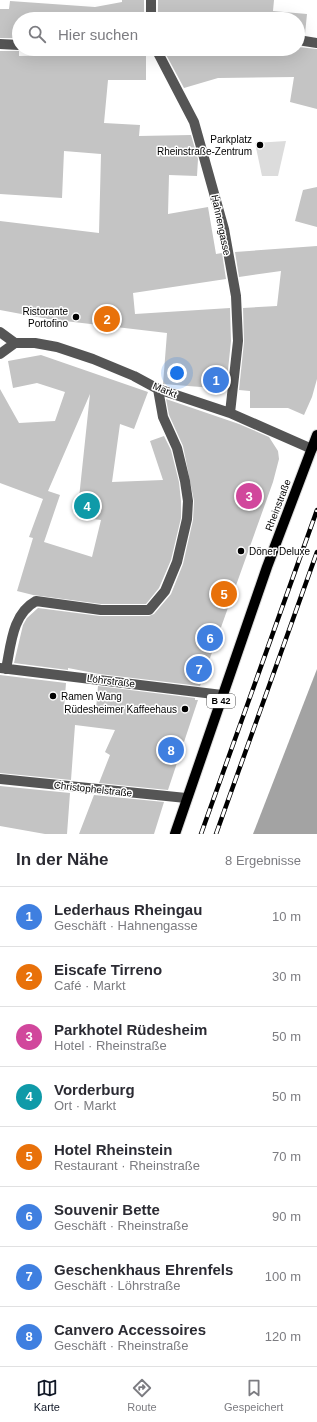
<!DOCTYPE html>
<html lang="de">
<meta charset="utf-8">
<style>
body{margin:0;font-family:Helvetica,sans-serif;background:#f2f2f3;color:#2b2b33}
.you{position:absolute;left:177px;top:373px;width:14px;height:14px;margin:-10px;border:3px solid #fff;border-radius:50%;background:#1a73e8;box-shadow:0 0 0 6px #1a73e833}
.badge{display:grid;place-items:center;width:26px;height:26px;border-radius:50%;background:#111827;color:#fff;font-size:13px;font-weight:700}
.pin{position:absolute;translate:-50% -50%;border:2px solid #fff;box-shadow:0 1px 4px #0006}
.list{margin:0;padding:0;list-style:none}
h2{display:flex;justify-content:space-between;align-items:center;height:52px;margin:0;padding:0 16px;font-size:17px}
h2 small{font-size:13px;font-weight:400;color:#7c7c81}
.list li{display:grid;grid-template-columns:26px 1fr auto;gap:12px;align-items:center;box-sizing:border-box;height:60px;padding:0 16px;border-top:1px solid #e1e1e2}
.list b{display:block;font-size:15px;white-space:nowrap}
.list p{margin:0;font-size:13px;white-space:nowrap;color:#7c7c81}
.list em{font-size:13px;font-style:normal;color:#7c7c81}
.icon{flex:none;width:22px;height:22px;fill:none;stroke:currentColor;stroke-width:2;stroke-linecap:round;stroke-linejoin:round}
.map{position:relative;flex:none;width:317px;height:834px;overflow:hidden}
.search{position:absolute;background:#fff;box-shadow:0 4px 16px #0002;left:12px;right:12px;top:12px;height:44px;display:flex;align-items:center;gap:10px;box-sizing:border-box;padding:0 14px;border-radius:22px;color:#7c7c81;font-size:15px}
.sheet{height:532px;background:#fff}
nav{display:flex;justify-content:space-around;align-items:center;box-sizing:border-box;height:56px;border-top:1px solid #e1e1e2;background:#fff;font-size:11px;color:#7c7c81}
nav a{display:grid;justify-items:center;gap:2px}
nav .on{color:#111827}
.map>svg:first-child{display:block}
.green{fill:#dcdcdc}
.water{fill:#a3a3a3}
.building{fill:#c4c4c4;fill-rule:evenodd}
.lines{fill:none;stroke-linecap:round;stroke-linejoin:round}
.major-casing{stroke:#dbdbdb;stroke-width:12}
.minor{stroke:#555;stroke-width:10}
.major{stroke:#000;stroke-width:10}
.rail-casing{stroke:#000;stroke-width:4.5}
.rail{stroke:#fff;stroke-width:3;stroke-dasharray:9;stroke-linecap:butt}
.poi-dot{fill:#000;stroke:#fff;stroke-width:1.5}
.labels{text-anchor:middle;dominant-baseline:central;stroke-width:3;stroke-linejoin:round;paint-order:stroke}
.shield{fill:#fff;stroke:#4c4c4c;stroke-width:1}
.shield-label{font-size:9px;font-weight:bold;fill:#000}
.poi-label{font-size:10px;fill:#000;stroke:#fff;text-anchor:end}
.street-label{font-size:10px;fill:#000;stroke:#fff}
</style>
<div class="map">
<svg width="317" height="834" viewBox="0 0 317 834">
<rect width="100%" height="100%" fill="#fff"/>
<path class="green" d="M 286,141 L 278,176 L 262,176 L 255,143 Z"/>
<path class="water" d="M 317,669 L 317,834 L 253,834 Z"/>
<path class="building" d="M 122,0 L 144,0 L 144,19 L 19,19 L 19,38 L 0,38 L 0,9 L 9,9 L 10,1 L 95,7 L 122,2 Z
M 158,0 L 274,0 L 273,11 L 307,14 L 305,34 L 298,34 L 298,19 L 158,19 Z
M 298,47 L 317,49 L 317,109 L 290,102 L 294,77 L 218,78 L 184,88 L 163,49 L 210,49 L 210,52 L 298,49 Z
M 0,51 L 19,51 L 19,56 L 146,54 L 146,80 L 108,80 L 104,123 L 140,125 L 139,136 L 191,135 L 198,159 L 197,176 L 169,175 L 168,214 L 208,207 L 216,254 L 222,253 L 226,279 L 133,293 L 135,314 L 230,308 L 231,341 L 226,389 L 163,384 L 167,333 L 48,319 L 0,310 L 0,221 L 99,233 L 101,154 L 64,151 L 62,198 L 0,194 Z
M 317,187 L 317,227 L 295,221 L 303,190 Z
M 317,246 L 317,379 L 312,397 L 304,415 L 288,408 L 250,408 L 250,391 L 239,390 L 244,342 L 243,308 L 277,306 L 281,271 L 239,277 L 235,252 Z
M 41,355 L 148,392 L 134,429 L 120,424 L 112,482 L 163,480 L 150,441 L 164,436 L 171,450 L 179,482 L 181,501 L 181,518 L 171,560 L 159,588 L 146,604 L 101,604 L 33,595 L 17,591 L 33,538 L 29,537 L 43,499 L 0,483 L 0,389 L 19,423 L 55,421 L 65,392 L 37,383 L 13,388 L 8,361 ZM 90,394 L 77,517 L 101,520 L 92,557 L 44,542 L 60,495 L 48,491 Z
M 166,399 L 239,424 L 269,437 L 278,451 L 279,459 L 273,482 L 200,686 L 99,674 L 68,668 L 68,670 L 14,663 L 23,625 L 27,618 L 38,608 L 100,616 L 149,616 L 154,614 L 171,594 L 183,564 L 193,520 L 194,501 L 183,446 L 169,415 Z
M 0,675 L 66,683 L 64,709 L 96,709 L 98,686 L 195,698 L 195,700 L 198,700 L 168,790 L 99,783 L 110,755 L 105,752 L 115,730 L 75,725 L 71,780 L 0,773 Z
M 0,786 L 70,793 L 67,834 L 45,834 L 0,826 Z
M 94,795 L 164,802 L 154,834 L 79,834 Z"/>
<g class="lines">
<g class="major-casing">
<path id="major" d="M 175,834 L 267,567 L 317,435"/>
</g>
<path class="minor" d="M 151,19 L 151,0
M 298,40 L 317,43
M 0,44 L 19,45
M 156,49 L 194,122 L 224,229 L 236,296 L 238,341 L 230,413
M 0,332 L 15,343
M 0,354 L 15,343 L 35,343 L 57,347 L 93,359 L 134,376 L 158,389 L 230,413 L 312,449
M 0,668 L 222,695
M 6,669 C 11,645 12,614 36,601 L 101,610 L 149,610 L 165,591 L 177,562 L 187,519 L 188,501 L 185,481 L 177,448 L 163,417 L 158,389
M 0,779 L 186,798"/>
<use href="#major" class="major"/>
<g class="rail-casing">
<path id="rail" d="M 201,834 L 317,510
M 216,834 L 317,552"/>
</g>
<use href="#rail" class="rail"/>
</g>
<g class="poi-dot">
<circle cx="260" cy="145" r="4"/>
<circle cx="76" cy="317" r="4"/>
<circle cx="241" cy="551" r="4"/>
<circle cx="53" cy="696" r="4"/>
<circle cx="185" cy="709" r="4"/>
</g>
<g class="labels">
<rect class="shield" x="207" y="694" width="28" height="14" rx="3"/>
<g class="shield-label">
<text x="221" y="701">B 42</text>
</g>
<g class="poi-label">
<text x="252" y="139">Parkplatz<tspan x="252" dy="12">Rheinstraße-Zentrum</tspan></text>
<text x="68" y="311">Ristorante<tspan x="68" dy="12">Portofino</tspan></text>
<text x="249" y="551" text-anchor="start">Döner Deluxe</text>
<text x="61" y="696" text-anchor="start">Ramen Wang</text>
<text x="177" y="709">Rüdesheimer Kaffeehaus</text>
</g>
<g class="street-label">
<text transform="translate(221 225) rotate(78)">Hahnengasse</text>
<text transform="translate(165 390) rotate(22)">Markt</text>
<text transform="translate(278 505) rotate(-69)">Rheinstraße</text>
<text transform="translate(111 681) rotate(7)">Löhrstraße</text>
<text transform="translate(93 789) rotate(6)">Christophelstraße</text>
</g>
</g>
</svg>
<div class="you"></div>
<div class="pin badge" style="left:216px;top:380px;background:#3f7fe0">1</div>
<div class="pin badge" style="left:107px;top:319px;background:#e8710a">2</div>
<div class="pin badge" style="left:249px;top:496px;background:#d1479c">3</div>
<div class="pin badge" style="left:87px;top:506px;background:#0f9aa8">4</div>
<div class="pin badge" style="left:224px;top:594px;background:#e8710a">5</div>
<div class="pin badge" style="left:210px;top:638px;background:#3f7fe0">6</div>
<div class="pin badge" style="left:199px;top:669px;background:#3f7fe0">7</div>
<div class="pin badge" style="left:171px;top:750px;background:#3f7fe0">8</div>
<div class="search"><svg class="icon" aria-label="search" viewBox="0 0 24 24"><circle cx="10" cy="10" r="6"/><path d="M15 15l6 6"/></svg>Hier suchen</div>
</div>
<section class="sheet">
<h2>In der Nähe<small>8 Ergebnisse</small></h2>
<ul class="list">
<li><span class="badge" style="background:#3f7fe0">1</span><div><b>Lederhaus Rheingau</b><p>Geschäft · Hahnengasse</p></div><em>10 m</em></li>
<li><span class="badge" style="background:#e8710a">2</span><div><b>Eiscafe Tirreno</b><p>Café · Markt</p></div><em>30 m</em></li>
<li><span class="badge" style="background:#d1479c">3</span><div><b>Parkhotel Rüdesheim</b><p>Hotel · Rheinstraße</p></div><em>50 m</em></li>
<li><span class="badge" style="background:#0f9aa8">4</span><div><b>Vorderburg</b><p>Ort · Markt</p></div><em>50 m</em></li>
<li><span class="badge" style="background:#e8710a">5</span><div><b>Hotel Rheinstein</b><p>Restaurant · Rheinstraße</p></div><em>70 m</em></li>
<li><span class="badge" style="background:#3f7fe0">6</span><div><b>Souvenir Bette</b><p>Geschäft · Rheinstraße</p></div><em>90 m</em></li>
<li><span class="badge" style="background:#3f7fe0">7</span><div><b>Geschenkhaus Ehrenfels</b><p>Geschäft · Löhrstraße</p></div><em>100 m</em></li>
<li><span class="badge" style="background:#3f7fe0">8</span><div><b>Canvero Accessoires</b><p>Geschäft · Rheinstraße</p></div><em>120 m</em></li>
</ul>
</section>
<nav>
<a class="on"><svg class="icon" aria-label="map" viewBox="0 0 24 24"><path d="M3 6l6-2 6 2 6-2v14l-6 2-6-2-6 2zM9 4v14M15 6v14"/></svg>Karte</a>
<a><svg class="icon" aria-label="directions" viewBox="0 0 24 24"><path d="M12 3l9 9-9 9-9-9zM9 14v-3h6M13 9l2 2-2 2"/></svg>Route</a>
<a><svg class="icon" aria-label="saved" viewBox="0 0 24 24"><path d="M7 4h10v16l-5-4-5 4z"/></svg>Gespeichert</a>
</nav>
